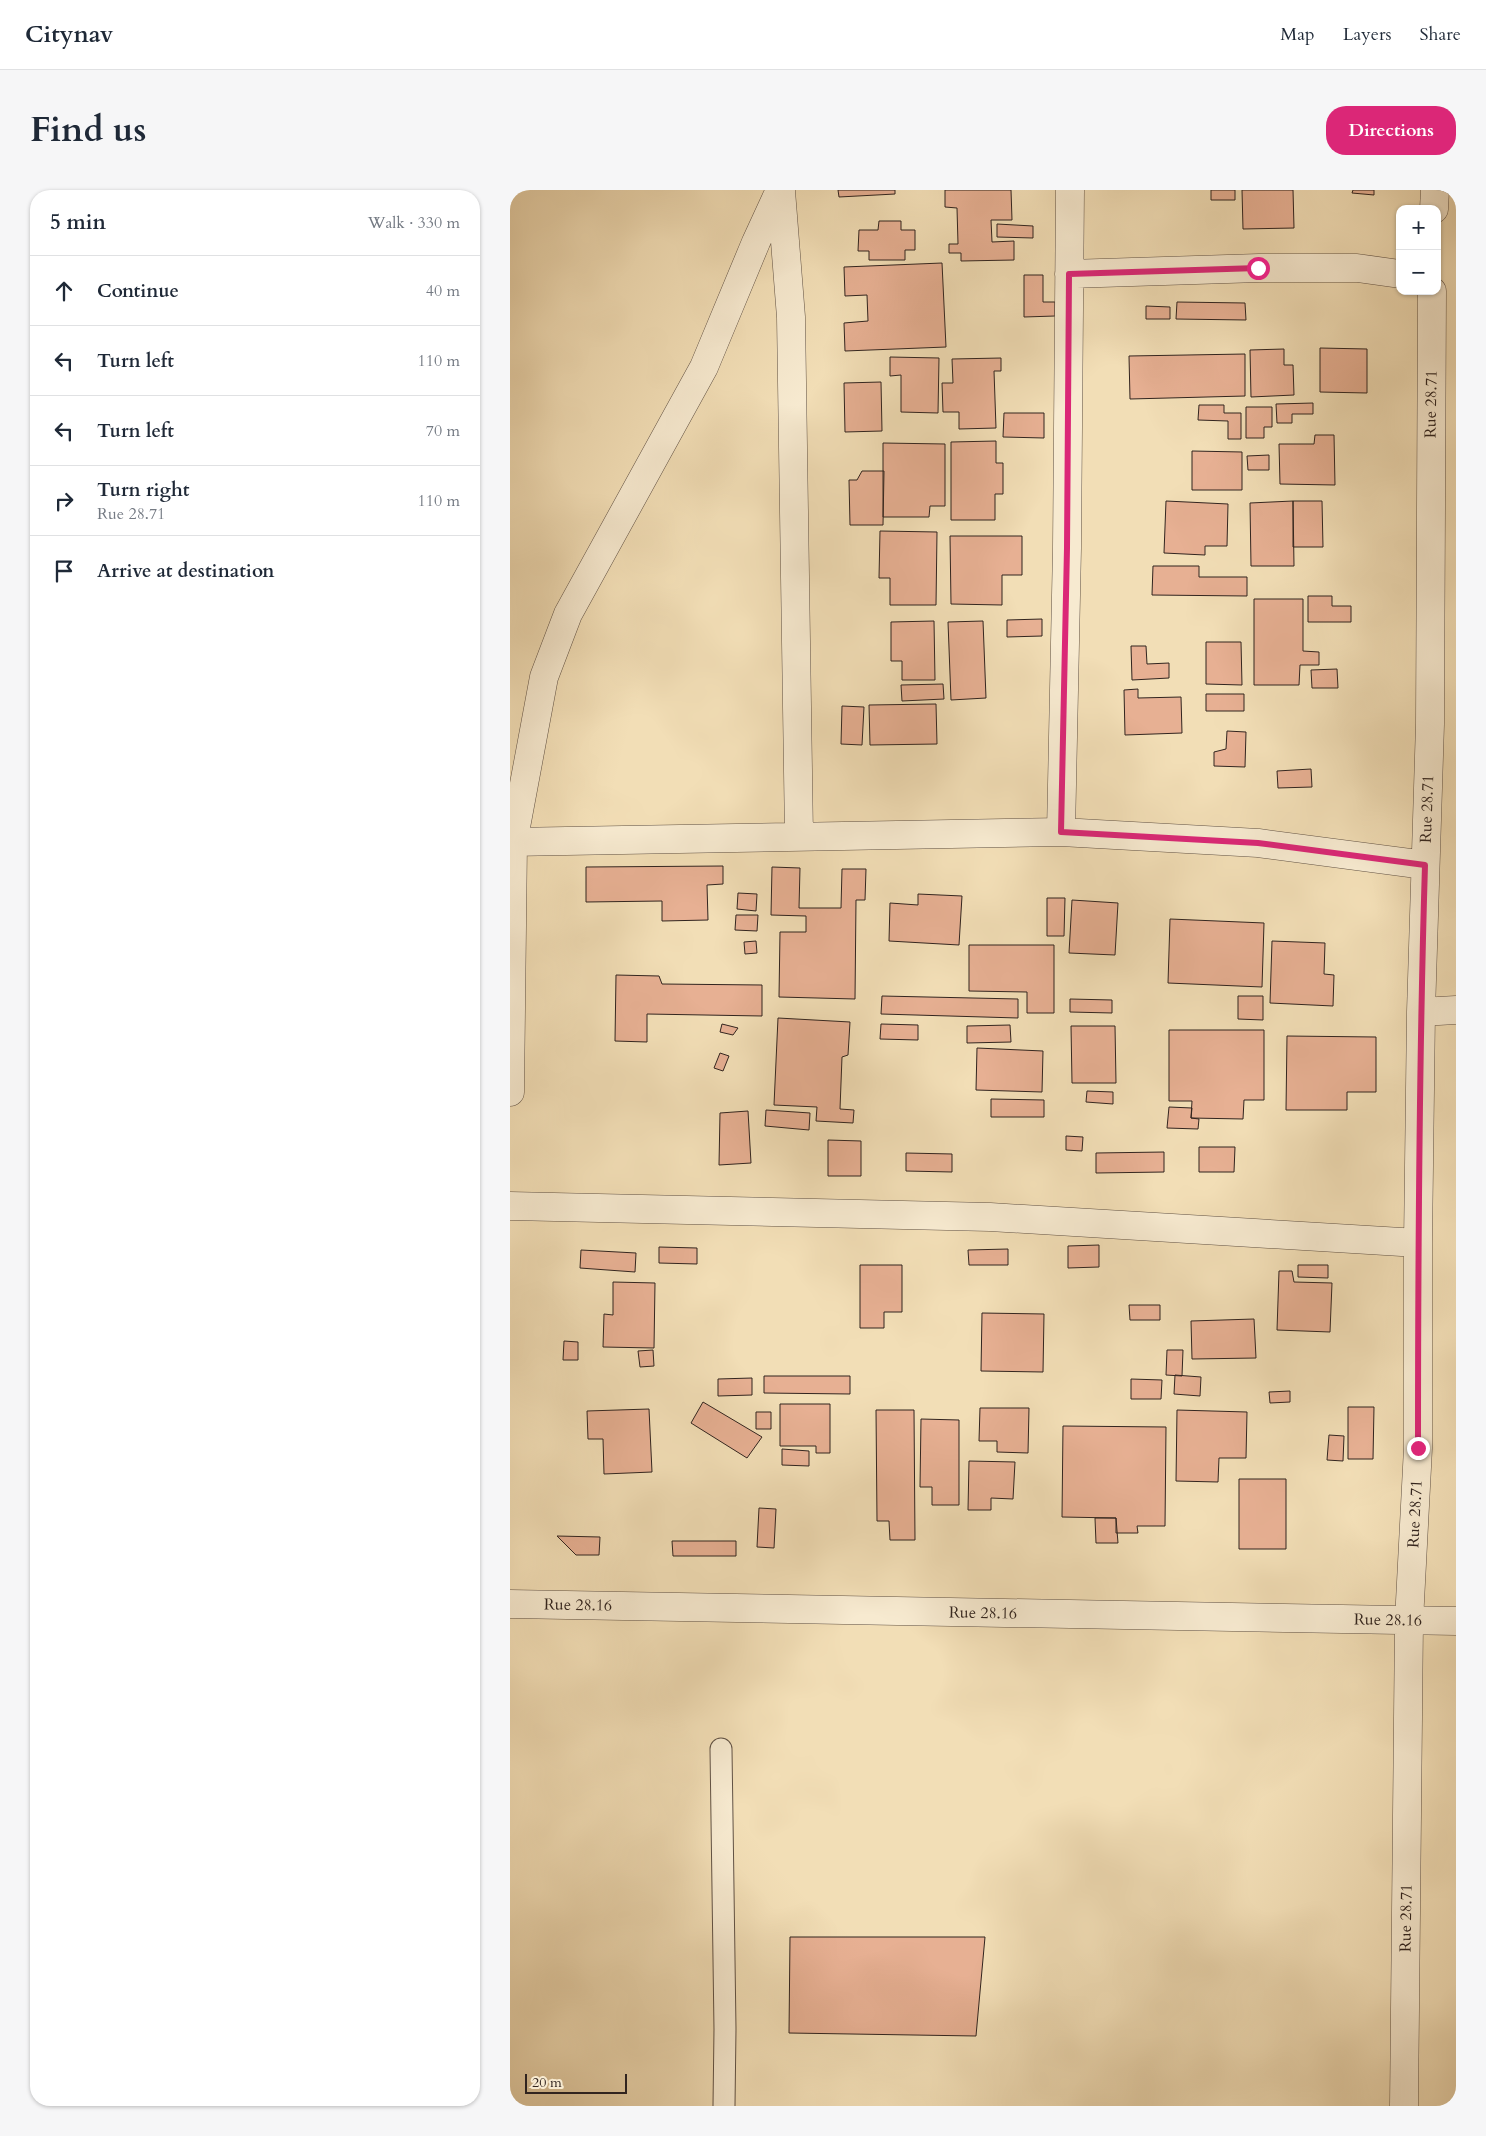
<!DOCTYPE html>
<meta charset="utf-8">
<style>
body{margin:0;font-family:Cardo,serif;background:#f6f6f7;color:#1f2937}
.controls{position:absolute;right:15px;top:15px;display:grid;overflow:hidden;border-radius:10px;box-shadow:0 1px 4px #0004}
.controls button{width:45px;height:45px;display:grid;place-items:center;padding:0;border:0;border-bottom:1px solid #e0e1e3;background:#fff;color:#1f2937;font:25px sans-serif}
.scale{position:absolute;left:15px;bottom:12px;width:102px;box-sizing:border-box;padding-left:5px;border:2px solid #31241f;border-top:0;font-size:14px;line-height:18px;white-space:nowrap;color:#31241f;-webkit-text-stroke:4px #f7ead0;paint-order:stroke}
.stop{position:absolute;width:15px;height:15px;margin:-11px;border:4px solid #db2777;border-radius:50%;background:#fff}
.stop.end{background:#db2777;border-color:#fff;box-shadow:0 1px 5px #0008}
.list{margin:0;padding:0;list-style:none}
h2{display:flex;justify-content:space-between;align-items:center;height:65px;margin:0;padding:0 20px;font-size:21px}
h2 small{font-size:16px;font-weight:400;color:#747a83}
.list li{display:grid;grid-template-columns:32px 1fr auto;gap:15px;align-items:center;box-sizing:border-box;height:70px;padding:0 20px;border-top:1px solid #e0e1e3}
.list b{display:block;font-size:19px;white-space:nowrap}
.list p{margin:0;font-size:16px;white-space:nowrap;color:#747a83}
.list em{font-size:16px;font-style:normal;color:#747a83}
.icon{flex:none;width:28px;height:28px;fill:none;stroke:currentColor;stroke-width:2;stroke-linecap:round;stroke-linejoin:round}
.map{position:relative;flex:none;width:946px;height:1916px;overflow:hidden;border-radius:20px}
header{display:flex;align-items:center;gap:30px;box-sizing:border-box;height:70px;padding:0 25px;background:#fff;border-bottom:1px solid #e0e1e3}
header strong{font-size:24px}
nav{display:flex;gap:28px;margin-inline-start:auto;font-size:18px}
.intro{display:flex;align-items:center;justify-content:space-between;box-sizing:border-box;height:120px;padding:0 30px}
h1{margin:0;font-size:35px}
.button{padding:12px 22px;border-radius:20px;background:#db2777;color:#fff;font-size:18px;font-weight:700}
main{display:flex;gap:30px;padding:0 30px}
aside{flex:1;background:#fff;border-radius:20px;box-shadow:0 1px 4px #0004}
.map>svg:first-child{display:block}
.building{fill:#e7b093;stroke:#31241f}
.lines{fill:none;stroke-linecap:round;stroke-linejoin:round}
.lane-casing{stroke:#615245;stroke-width:23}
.street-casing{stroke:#615245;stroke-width:29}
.lane{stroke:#f7ead0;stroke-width:21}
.street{stroke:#f7ead0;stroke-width:28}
.route{stroke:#db2777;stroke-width:6}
.labels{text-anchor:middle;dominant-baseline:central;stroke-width:4;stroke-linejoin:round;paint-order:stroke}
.street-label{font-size:16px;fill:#31241f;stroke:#f7ead0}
</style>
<header>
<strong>Citynav</strong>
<nav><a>Map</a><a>Layers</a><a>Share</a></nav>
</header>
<div class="intro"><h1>Find us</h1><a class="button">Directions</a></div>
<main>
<aside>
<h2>5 min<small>Walk · 330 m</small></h2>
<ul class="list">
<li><svg class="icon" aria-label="ahead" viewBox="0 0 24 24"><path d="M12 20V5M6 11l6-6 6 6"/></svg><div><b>Continue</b></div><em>40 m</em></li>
<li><svg class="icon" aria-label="left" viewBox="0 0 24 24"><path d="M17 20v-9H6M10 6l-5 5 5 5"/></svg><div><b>Turn left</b></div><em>110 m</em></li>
<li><svg class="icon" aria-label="left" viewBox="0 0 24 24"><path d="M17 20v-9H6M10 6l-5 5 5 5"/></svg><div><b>Turn left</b></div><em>70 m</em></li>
<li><svg class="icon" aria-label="right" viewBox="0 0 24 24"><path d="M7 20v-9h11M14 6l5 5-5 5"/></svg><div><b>Turn right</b><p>Rue 28.71</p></div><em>110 m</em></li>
<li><svg class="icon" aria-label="arrive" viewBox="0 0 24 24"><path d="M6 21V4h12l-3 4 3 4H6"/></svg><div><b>Arrive at destination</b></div></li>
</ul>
</aside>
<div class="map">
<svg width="946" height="1916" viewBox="0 0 946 1916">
<rect width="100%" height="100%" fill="#f2deb6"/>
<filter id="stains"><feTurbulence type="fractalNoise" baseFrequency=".004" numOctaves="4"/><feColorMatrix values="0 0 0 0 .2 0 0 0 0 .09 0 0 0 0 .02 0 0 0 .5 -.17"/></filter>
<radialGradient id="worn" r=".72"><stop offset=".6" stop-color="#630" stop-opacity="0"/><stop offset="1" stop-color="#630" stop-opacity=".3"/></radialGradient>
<path class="building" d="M 328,0 L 385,0 L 385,4 L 329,7 Z
M 435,0 L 501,0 L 502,30 L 481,30 L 482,52 L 504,51 L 504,70 L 451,71 L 451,63 L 439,63 L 439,54 L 448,54 L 447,18 L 435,17 Z
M 701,0 L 725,0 L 725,10 L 701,10 Z
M 732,0 L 783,0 L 784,38 L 733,39 Z
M 843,0 L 864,0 L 864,5 L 842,3 Z
M 369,31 L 391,31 L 391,40 L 405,40 L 405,60 L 395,60 L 395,70 L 359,70 L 359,61 L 348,61 L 349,40 L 368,40 Z
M 487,34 L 523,36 L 523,48 L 487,47 Z
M 432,73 L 436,157 L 335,161 L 334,133 L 358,131 L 357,105 L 335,106 L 334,77 Z
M 514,85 L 533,85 L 533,112 L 545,112 L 545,126 L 514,127 Z
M 667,112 L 735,113 L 736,130 L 666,129 Z
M 636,116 L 660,117 L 660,129 L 636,129 Z
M 810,158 L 857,159 L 857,203 L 810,202 Z
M 774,159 L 774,175 L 783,175 L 784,205 L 741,207 L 740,160 Z
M 735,164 L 735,206 L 620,209 L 619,166 Z
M 380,167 L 429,168 L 428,223 L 391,222 L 391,185 L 380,186 Z
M 491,168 L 491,181 L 484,181 L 486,238 L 449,239 L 449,222 L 433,222 L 432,193 L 443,193 L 442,169 Z
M 371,192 L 372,241 L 335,242 L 334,193 Z
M 803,213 L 803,224 L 782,224 L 782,233 L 767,233 L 766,214 Z
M 689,215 L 714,215 L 714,223 L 731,223 L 731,249 L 718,249 L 718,231 L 688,230 Z
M 736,217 L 762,217 L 762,237 L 754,237 L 754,248 L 736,248 Z
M 494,223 L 534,223 L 534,248 L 493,247 Z
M 805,245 L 824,245 L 825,295 L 770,294 L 769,254 L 804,254 Z
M 486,251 L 486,273 L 493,273 L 493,304 L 485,304 L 485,330 L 441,330 L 441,252 Z
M 373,253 L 435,254 L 435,316 L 420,316 L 419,327 L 373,327 Z
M 682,261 L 732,262 L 732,300 L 682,300 Z
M 759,265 L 759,280 L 738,280 L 737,266 Z
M 352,281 L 374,281 L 373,335 L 340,335 L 339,290 L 347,290 Z
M 656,311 L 718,314 L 717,356 L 695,356 L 695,365 L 654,363 Z
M 783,311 L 784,376 L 741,376 L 740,313 Z
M 783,311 L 812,311 L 813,357 L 783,357 Z
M 370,341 L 427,342 L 426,415 L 380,415 L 380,388 L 369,388 Z
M 440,346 L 512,346 L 512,385 L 492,385 L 492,415 L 441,414 Z
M 643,376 L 689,376 L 689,387 L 737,387 L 737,406 L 642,405 Z
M 798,406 L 822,406 L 822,416 L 841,416 L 841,432 L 798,432 Z
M 744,409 L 793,409 L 793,461 L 809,462 L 809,475 L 790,475 L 789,495 L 744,495 Z
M 532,429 L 532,446 L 497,447 L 497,430 Z
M 424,431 L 425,490 L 392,490 L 392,471 L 381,471 L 381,432 Z
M 473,431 L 476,508 L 441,510 L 438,432 Z
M 696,452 L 731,452 L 732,495 L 696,494 Z
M 621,456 L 636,456 L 637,474 L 659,473 L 659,488 L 622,490 Z
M 827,479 L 828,498 L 802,498 L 801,480 Z
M 433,494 L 434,509 L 392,511 L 391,495 Z
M 628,499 L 628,508 L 671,507 L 672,543 L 615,545 L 614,500 Z
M 696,504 L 734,504 L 734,521 L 696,521 Z
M 426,514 L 427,554 L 360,555 L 359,515 Z
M 332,516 L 354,517 L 352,555 L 331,554 Z
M 717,541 L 736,542 L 735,577 L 704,576 L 704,562 L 716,559 Z
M 801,579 L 802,597 L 768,598 L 767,581 Z
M 213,676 L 213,694 L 197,695 L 198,730 L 152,731 L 152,711 L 76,712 L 76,677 Z
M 262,677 L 290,678 L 289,718 L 331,718 L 332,679 L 356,679 L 355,710 L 346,710 L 345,809 L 269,807 L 270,742 L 296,742 L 296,726 L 261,725 Z
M 228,703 L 247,704 L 246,721 L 227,719 Z
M 408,704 L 452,706 L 449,755 L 379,751 L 380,713 L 408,715 Z
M 537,708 L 555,708 L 554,746 L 537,746 Z
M 562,710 L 608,713 L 605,765 L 559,763 Z
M 226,725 L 248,725 L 247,741 L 225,740 Z
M 660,729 L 754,733 L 752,797 L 658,793 Z
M 246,751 L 247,763 L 235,764 L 234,752 Z
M 762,751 L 815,753 L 814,784 L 824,785 L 823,816 L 760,813 Z
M 459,755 L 544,755 L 544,823 L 517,823 L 517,802 L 459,801 Z
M 106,785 L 149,786 L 152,794 L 252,795 L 252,826 L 137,824 L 137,852 L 105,851 Z
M 372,806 L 508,809 L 508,828 L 371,824 Z
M 728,806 L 753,806 L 753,830 L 728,829 Z
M 560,809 L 602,810 L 602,823 L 560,822 Z
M 268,828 L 340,832 L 338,865 L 332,867 L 330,919 L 344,920 L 343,933 L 306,931 L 307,917 L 264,915 Z
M 212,834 L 228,838 L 223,845 L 210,842 Z
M 371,834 L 408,835 L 408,850 L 370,849 Z
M 500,835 L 501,852 L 457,853 L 457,836 Z
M 561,836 L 605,836 L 606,893 L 562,893 Z
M 659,840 L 754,840 L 754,910 L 734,910 L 733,929 L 681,928 L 682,911 L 659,911 Z
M 777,846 L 866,847 L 866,902 L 837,902 L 837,920 L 776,920 Z
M 467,858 L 533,861 L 532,902 L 466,900 Z
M 210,863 L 219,866 L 213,881 L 204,878 Z
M 577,901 L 603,902 L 603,914 L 576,912 Z
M 481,909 L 534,910 L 534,927 L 481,927 Z
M 659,917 L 682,918 L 681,928 L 689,929 L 688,939 L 657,938 Z
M 256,920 L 300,923 L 299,940 L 255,936 Z
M 238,921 L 241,973 L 209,975 L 210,923 Z
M 556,946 L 573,947 L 572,961 L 556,960 Z
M 318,950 L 351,951 L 351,986 L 318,986 Z
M 689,957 L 725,957 L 724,982 L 689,982 Z
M 654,962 L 654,982 L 586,983 L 586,963 Z
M 396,963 L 442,964 L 442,982 L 396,981 Z
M 589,1055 L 589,1077 L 558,1078 L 558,1056 Z
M 149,1057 L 187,1058 L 187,1074 L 149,1073 Z
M 498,1059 L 498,1075 L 459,1075 L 458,1060 Z
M 71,1060 L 126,1063 L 125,1082 L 70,1078 Z
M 350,1075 L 392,1075 L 392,1122 L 374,1122 L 374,1138 L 350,1138 Z
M 788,1075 L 818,1075 L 818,1088 L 788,1087 Z
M 769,1081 L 782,1081 L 784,1092 L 822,1093 L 820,1142 L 767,1140 Z
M 103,1092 L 145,1093 L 144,1158 L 93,1157 L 94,1124 L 103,1125 Z
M 619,1115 L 650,1115 L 650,1130 L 620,1130 Z
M 472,1123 L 534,1124 L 533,1182 L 471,1181 Z
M 744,1129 L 746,1168 L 682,1169 L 681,1131 Z
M 54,1151 L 68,1152 L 68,1170 L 53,1170 Z
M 143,1160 L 144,1176 L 130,1177 L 128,1161 Z
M 657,1160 L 673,1160 L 672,1186 L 656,1185 Z
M 665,1185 L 691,1187 L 690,1206 L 664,1204 Z
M 254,1186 L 340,1186 L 340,1204 L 254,1203 Z
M 242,1188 L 242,1205 L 208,1206 L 208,1189 Z
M 621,1189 L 652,1190 L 651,1209 L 621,1209 Z
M 780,1201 L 780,1212 L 760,1213 L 759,1202 Z
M 193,1212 L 252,1247 L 237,1268 L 181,1233 Z
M 270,1214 L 320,1214 L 320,1263 L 306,1263 L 306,1256 L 270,1256 Z
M 838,1217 L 864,1217 L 863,1269 L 838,1269 Z
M 470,1218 L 519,1218 L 518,1263 L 487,1262 L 487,1251 L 469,1251 Z
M 139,1219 L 142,1282 L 94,1284 L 93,1249 L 78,1249 L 77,1221 Z
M 366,1220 L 404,1220 L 405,1350 L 380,1350 L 379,1331 L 367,1331 Z
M 667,1220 L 737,1222 L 736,1268 L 709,1268 L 708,1292 L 666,1291 Z
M 246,1222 L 261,1222 L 261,1239 L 246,1239 Z
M 411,1229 L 449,1230 L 449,1315 L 422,1315 L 422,1297 L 410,1297 Z
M 553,1236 L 656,1237 L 655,1336 L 627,1336 L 628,1343 L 606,1343 L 606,1328 L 552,1327 Z
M 819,1245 L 834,1246 L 833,1271 L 817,1270 Z
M 272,1259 L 299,1261 L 299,1276 L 272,1275 Z
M 459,1271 L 505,1272 L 503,1309 L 481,1308 L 481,1320 L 458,1320 Z
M 729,1289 L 776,1289 L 776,1359 L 729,1359 Z
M 249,1318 L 266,1319 L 264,1358 L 247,1357 Z
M 585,1328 L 606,1328 L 608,1353 L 586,1353 Z
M 47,1346 L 90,1347 L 89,1365 L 66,1365 Z
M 162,1351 L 226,1351 L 226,1366 L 163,1366 Z
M 280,1747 L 475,1747 L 466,1846 L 279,1843 Z"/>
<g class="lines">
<g class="lane-casing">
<path id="lane" d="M 211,1559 L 215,1839 L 214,1916"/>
</g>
<g class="street-casing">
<path id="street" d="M 271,1 L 281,127 L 289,646
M 924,19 L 925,0
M 559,84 L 749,78 L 847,78 L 890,84
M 551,642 L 557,358 L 560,0
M 0,652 L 551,642 L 748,653 L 915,675
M 911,822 L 946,820
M 0,902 L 3,653 L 34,487 L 58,424 L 194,177 L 246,52 L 270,0
M 0,1016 L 480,1027 L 908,1053
M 0,1414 L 946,1431
M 894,1916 L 899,1431 L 908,1258 L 908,1053 L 911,822 L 920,534 L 922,101"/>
</g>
<use href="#lane" class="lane"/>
<use href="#street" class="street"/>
</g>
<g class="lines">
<path class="route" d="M 748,78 L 559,84 L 557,358 L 551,642 L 748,653 L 915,675 C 909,869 908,1063 908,1258"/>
</g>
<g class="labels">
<g class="street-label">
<text transform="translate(921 214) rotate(-89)">Rue 28.71</text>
<text transform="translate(917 619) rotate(-88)">Rue 28.71</text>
<text transform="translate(905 1324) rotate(-87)">Rue 28.71</text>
<text transform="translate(68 1415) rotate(1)">Rue 28.16</text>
<text transform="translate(473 1423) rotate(1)">Rue 28.16</text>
<text transform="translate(878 1430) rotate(1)">Rue 28.16</text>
<text transform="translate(896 1728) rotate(-89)">Rue 28.71</text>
</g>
</g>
<rect width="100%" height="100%" filter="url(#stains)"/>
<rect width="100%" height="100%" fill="url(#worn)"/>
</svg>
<div class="controls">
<button>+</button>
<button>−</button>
</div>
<div class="scale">20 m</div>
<div class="stop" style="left:748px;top:78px"></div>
<div class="stop end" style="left:908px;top:1258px"></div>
</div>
</main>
